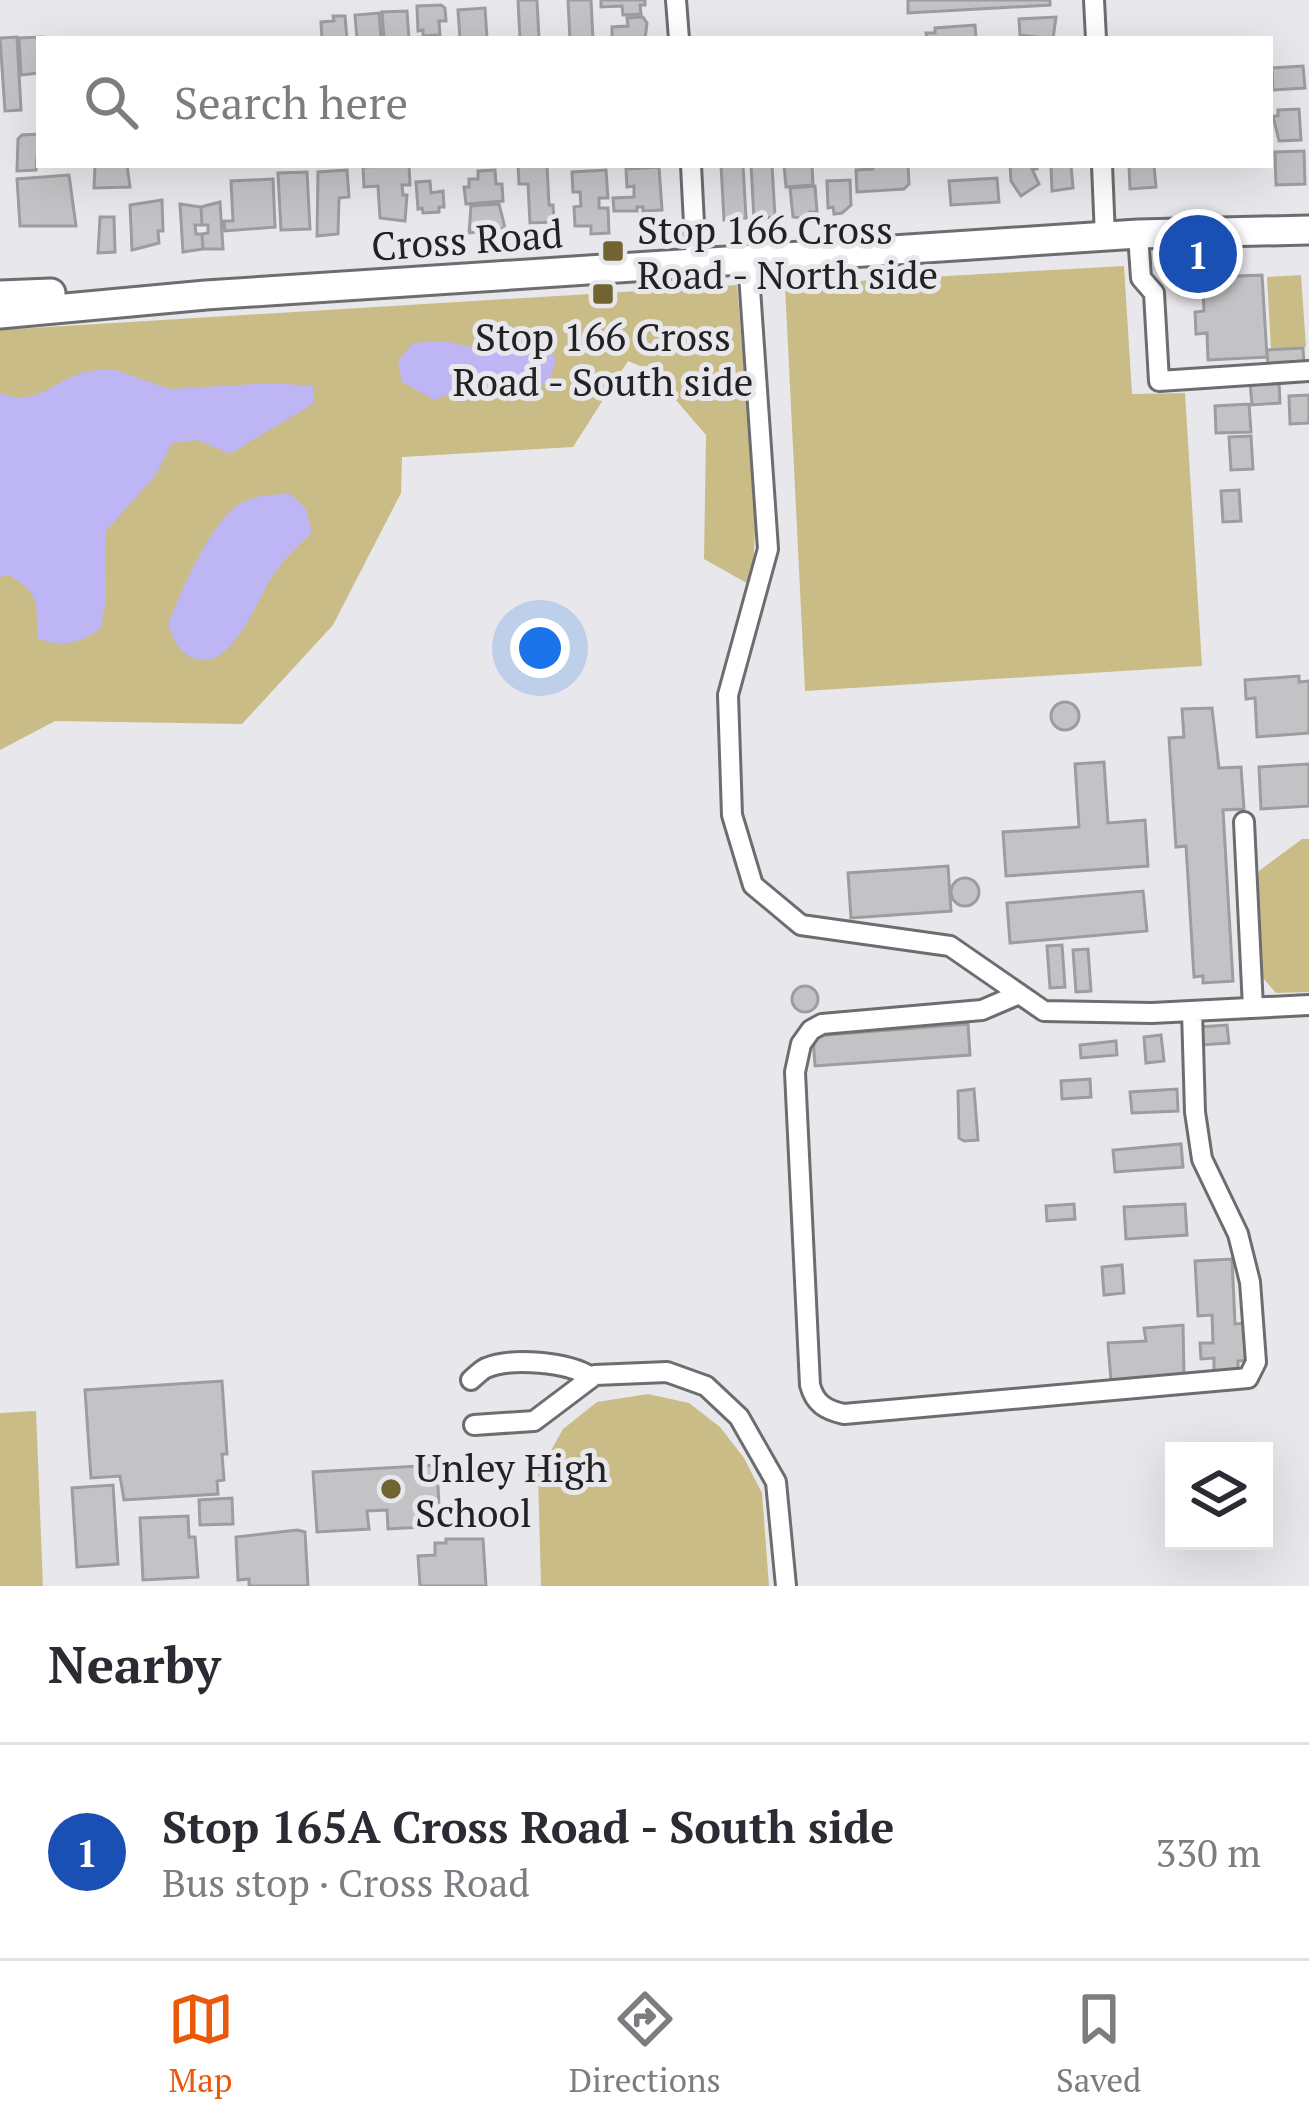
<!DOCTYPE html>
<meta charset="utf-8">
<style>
body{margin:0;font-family:"PT Serif",serif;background:#f7f7f7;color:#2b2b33}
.controls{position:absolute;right:36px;bottom:36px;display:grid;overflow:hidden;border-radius:0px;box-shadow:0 12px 48px #0002}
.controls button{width:108px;height:108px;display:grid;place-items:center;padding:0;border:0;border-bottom:3px solid #e1e1e2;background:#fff;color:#2b2b33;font:60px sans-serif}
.you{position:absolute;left:540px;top:648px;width:42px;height:42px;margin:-30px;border:9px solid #fff;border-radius:50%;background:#1a73e8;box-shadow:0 0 0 18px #1a73e833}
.badge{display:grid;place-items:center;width:78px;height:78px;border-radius:50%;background:#ea580c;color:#fff;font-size:39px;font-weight:700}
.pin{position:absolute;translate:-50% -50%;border:6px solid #fff;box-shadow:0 3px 12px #0006}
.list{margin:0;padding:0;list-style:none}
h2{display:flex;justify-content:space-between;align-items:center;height:156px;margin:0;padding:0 48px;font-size:51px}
h2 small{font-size:39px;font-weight:400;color:#7c7c81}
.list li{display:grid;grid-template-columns:78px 1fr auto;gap:36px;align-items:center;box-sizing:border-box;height:216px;padding:0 48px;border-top:3px solid #e1e1e2}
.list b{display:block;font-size:45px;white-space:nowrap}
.list p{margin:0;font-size:39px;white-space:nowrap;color:#7c7c81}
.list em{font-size:39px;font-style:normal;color:#7c7c81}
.icon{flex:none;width:66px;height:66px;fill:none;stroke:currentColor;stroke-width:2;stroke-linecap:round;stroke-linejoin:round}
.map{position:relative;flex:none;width:1309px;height:1586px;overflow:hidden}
.search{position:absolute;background:#fff;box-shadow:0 12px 48px #0002;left:36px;right:36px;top:36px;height:132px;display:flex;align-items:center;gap:30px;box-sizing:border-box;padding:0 42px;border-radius:0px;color:#7c7c81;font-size:45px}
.sheet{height:372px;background:#fff}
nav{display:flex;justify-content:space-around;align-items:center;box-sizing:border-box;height:168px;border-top:3px solid #e1e1e2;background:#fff;font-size:33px;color:#7c7c81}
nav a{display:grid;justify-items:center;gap:6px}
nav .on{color:#ea580c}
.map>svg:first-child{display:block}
.green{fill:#cabc87}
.water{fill:#beb5f5}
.building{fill:#c3c3c6;stroke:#9d9da0;stroke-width:3}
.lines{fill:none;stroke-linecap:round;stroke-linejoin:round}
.minor-casing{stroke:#6d6d70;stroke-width:24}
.highway-casing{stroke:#6d6d70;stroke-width:33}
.minor{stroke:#fff;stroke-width:18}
.highway{stroke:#fff;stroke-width:27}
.poi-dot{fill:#716432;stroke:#e8e7eb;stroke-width:4.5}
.labels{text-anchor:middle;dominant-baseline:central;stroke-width:10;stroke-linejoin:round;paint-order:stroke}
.poi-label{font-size:39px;fill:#222223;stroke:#e8e7eb;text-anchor:start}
.street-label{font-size:39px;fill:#222223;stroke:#e8e7eb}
</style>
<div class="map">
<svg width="1309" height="1586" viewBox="0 0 1309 1586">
<rect width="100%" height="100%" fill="#e8e7eb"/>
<path class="green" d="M 1124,266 L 1132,394 L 1185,393 L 1202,666 L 805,691 L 785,285 Z
M 1301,275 L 1306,347 L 1271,349 L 1267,277 Z
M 737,285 L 756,513 L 752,586 L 704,559 L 706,435 L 650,370 L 628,361 L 573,447 L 402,457 L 401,493 L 333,625 L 242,724 L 55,721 L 0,750 L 0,330 Z
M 1302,839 L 1309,839 L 1309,992 L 1276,993 L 1263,978 L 1257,881 L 1259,871 Z
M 648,1394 L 689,1403 L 720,1427 L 744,1458 L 762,1493 L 769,1586 L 541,1586 L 538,1474 L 563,1429 L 597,1402 Z
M 36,1411 L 43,1586 L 0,1586 L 0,1413 Z"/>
<path class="water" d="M 527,337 L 551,350 L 556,362 L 548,382 C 513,399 512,386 480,374 L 461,389 L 434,400 L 402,382 L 398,361 L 413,343 L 443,341 L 480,349 L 495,340 Z
M 112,369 L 170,389 L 271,383 L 313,386 L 313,404 L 230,454 L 198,440 L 172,443 L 155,476 L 105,532 L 106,599 L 101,628 C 79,644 64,647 38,639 C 35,603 43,596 9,575 L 0,577 L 0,393 C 34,408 52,382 82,373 C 91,370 103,370 112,369 Z
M 290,494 L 306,509 L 312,533 C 298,546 284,559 273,575 C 257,599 232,671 196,659 C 178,653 173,639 168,624 C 182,590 211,519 243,502 C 258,495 275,494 290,494 Z"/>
<path class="building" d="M 518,0 L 537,0 L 539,39 L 520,39 Z
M 568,0 L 591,0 L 593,39 L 570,39 Z
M 601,0 L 645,0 L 645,5 L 640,5 L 641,14 L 623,15 L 622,6 L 601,7 Z
M 908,0 L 1050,0 L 1050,5 L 908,13 Z
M 441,5 L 445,8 L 446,21 L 439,21 L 440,35 L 423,36 L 423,30 L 418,31 L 417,6 Z
M 485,8 L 487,38 L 460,39 L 458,10 Z
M 407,11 L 409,39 L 384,39 L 382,12 Z
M 379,13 L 381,39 L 357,39 L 355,15 Z
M 333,16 L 345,16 L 347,39 L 322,39 L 321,22 L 334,21 Z
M 643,17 L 647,23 L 645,39 L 612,39 L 612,27 L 628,26 L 627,18 Z
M 1056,17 L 1053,39 L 1020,35 L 1019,19 Z
M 975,25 L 976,38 L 927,39 L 926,33 L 935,33 L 935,28 Z
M 17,37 L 21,110 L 5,111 L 0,38 Z
M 42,37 L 39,73 L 21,75 L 19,38 Z
M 1303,66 L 1305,88 L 1273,90 L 1272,68 Z
M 1299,109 L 1301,140 L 1279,141 L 1273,116 L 1278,116 L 1278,110 Z
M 39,134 L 36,170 L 17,171 L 18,139 L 22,135 Z
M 1304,151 L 1305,184 L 1276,185 L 1275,152 Z
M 95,165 L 127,165 L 130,187 L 94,188 Z
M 409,165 L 410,185 L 402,185 L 403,195 L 407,195 L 405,221 L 380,218 L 378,186 L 364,187 L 363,167 Z
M 518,165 L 547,165 L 549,205 L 553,205 L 554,222 L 530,223 L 528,184 L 519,184 Z
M 721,165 L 743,165 L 746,218 L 724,220 Z
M 751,165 L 772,165 L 775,217 L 754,219 Z
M 784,165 L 812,165 L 813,185 L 786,187 Z
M 873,165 L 908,165 L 909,184 L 904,189 L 857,192 L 856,170 L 873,169 Z
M 1010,165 L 1037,165 L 1037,169 L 1032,169 L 1039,184 L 1021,196 L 1011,181 Z
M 1051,165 L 1071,165 L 1073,188 L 1052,191 Z
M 1129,165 L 1154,165 L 1156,187 L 1130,189 Z
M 659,167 L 662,210 L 643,211 L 643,207 L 637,207 L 637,211 L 614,211 L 613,198 L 634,197 L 634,186 L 627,187 L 626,169 Z
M 347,170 L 349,197 L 339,198 L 338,234 L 317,236 L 318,172 Z
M 495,170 L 496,184 L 502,184 L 503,201 L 466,204 L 464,187 L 469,187 L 469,179 L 478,179 L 478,171 Z
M 606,170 L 608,198 L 599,198 L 599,208 L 608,208 L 609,233 L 591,234 L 591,226 L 575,226 L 574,207 L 581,206 L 580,192 L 573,192 L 572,172 Z
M 307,172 L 310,229 L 281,230 L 278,173 Z
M 69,175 L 76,226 L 20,226 L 17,179 Z
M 997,178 L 999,202 L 951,205 L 949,181 Z
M 273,179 L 275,227 L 225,231 L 224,221 L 233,221 L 231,181 Z
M 850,180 L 851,205 L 842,213 L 834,214 L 833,207 L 828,208 L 827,181 Z
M 430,181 L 431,193 L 443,191 L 444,207 L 439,207 L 439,212 L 423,213 L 422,208 L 418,209 L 416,182 Z
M 815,186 L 817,212 L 810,212 L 811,219 L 793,217 L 790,188 Z
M 162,200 L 163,231 L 158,231 L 159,243 L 132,250 L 130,205 Z
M 220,202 L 223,249 L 203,249 L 202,234 L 208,233 L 208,225 L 202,225 L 201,207 Z
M 180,204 L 201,207 L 202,225 L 195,225 L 196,234 L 202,234 L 203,249 L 183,252 Z
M 499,204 L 505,228 L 469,233 L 471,206 Z
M 100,217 L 114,217 L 115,252 L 98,253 Z
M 1262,275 L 1267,357 L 1208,360 L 1207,333 L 1196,334 L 1195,312 L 1204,311 L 1203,290 L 1212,289 L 1212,277 Z
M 1303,348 L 1304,365 L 1268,367 L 1267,350 Z
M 1279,381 L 1280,403 L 1252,405 L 1250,382 Z
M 1309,395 L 1309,423 L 1290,424 L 1289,396 Z
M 1249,404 L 1251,432 L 1216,433 L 1215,406 Z
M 1251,436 L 1253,469 L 1231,470 L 1229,437 Z
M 1239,490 L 1241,521 L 1223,522 L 1221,491 Z
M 1299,676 L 1299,682 L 1309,681 L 1309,733 L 1257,737 L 1255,698 L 1246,699 L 1245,680 Z
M1051 716a14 14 0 1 1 28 0a14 14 0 1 1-28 0Z
M 1212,708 L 1219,768 L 1241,767 L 1244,809 L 1223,810 L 1233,981 L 1203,983 L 1203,976 L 1194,977 L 1186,846 L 1176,847 L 1169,738 L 1184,737 L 1182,709 Z
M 1104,762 L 1108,823 L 1145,820 L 1148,866 L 1006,876 L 1003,832 L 1079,827 L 1075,764 Z
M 1309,764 L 1309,806 L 1261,809 L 1259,767 Z
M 948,866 L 951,911 L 851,918 L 848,873 Z
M951 892a14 14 0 1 1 28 0a14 14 0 1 1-28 0Z
M 1143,891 L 1147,931 L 1010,943 L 1007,903 Z
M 1062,945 L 1065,987 L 1050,988 L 1047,946 Z
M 1088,949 L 1091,991 L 1076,992 L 1073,950 Z
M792 999a13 13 0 1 1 26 0a13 13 0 1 1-26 0Z
M 968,1024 L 970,1055 L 815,1066 L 813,1036 Z
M 1227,1025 L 1229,1043 L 1201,1045 L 1200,1027 Z
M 1161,1035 L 1164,1061 L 1146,1063 L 1144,1037 Z
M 1116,1041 L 1117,1055 L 1081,1058 L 1080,1045 Z
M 1090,1079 L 1091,1097 L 1062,1099 L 1061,1081 Z
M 974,1089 L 978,1140 L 964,1141 L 959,1138 L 958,1091 Z
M 1177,1089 L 1178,1111 L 1132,1113 L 1130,1092 Z
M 1181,1144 L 1183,1167 L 1115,1172 L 1113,1150 Z
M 1074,1204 L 1075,1219 L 1047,1221 L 1046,1206 Z
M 1185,1204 L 1187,1235 L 1126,1239 L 1124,1207 Z
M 1232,1259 L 1235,1324 L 1247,1323 L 1249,1360 L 1238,1361 L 1238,1370 L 1214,1371 L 1214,1358 L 1201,1359 L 1200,1343 L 1213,1343 L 1212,1315 L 1198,1316 L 1195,1261 Z
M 1122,1265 L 1124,1293 L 1104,1295 L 1102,1267 Z
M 1183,1325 L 1184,1376 L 1111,1381 L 1108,1343 L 1146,1341 L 1144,1328 Z
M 222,1381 L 227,1454 L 222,1454 L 224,1480 L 217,1481 L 218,1494 L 124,1500 L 120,1476 L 91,1478 L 85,1390 Z
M 437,1465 L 440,1526 L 388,1529 L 387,1510 L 367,1511 L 369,1529 L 317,1532 L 313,1472 Z
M 113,1485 L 118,1564 L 77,1567 L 72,1488 Z
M 232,1498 L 233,1524 L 200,1525 L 199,1500 Z
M 188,1516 L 189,1537 L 195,1537 L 198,1577 L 143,1580 L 140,1518 Z
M 297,1530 L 305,1532 L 308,1586 L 249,1586 L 249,1579 L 238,1580 L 236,1537 Z
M 446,1539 L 483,1539 L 486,1586 L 420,1586 L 418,1556 L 435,1555 L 435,1543 L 446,1543 Z"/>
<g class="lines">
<g class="minor-casing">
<path id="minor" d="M 676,0 L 679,39
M 1094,0 L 1096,39
M 691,165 L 696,263
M 1102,165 L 1105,237
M 1138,234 L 1141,278 L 1154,293 L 1159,381 L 1309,371
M 748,260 L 768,549 L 728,695 L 732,815 L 753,885 L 801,925 L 950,946 L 1044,1011 L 1152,1013 L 1309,1005
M 1244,822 L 1253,1008
M 1017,995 L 982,1010 L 822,1024 L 811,1030 L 801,1044 L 795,1072 L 810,1385 C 815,1404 826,1410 844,1414 L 1248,1378 L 1256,1362 L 1250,1282 L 1238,1234 L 1202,1159 L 1195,1112 L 1192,1011
M 471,1380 C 473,1378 483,1369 486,1368 C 512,1357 568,1362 591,1377
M 474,1425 L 534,1421 L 595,1375 L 667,1372 L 706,1386 L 739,1417 L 776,1482 L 786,1586"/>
</g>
<g class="highway-casing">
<path id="highway" d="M 0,295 L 51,293
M 0,314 L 206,295 L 1138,234 L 1309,230"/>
</g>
<use href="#minor" class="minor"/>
<use href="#highway" class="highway"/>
</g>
<g class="poi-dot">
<rect x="601" y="239" width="24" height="24" rx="6"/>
<rect x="591" y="282" width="24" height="24" rx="6"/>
<circle cx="391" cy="1489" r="12"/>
</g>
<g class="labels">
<g class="poi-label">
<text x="637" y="229">Stop 166 Cross<tspan x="637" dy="45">Road - North side</tspan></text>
<text x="603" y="336" text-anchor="middle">Stop 166 Cross<tspan x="603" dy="45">Road - South side</tspan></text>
<text x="415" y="1467">Unley High<tspan x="415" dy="45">School</tspan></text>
</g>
<g class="street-label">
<text transform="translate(467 239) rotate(-4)">Cross Road</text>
</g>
</g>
</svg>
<div class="controls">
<button><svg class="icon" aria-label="layers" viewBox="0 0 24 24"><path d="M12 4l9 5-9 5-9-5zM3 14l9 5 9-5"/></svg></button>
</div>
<div class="you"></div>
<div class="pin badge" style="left:1198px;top:254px;background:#1a4fb4">1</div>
<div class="search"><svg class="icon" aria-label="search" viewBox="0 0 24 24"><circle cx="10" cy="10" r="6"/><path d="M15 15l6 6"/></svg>Search here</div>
</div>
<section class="sheet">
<h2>Nearby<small></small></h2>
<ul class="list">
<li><span class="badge" style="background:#1a4fb4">1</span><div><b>Stop 165A Cross Road - South side</b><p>Bus stop · Cross Road</p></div><em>330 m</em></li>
</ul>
</section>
<nav>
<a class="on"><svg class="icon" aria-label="map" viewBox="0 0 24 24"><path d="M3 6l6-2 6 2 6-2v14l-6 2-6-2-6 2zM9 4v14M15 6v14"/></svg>Map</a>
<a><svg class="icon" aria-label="directions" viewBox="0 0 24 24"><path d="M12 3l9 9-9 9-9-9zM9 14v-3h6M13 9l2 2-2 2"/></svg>Directions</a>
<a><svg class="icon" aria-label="saved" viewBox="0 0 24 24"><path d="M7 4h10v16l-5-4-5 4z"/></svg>Saved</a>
</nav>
